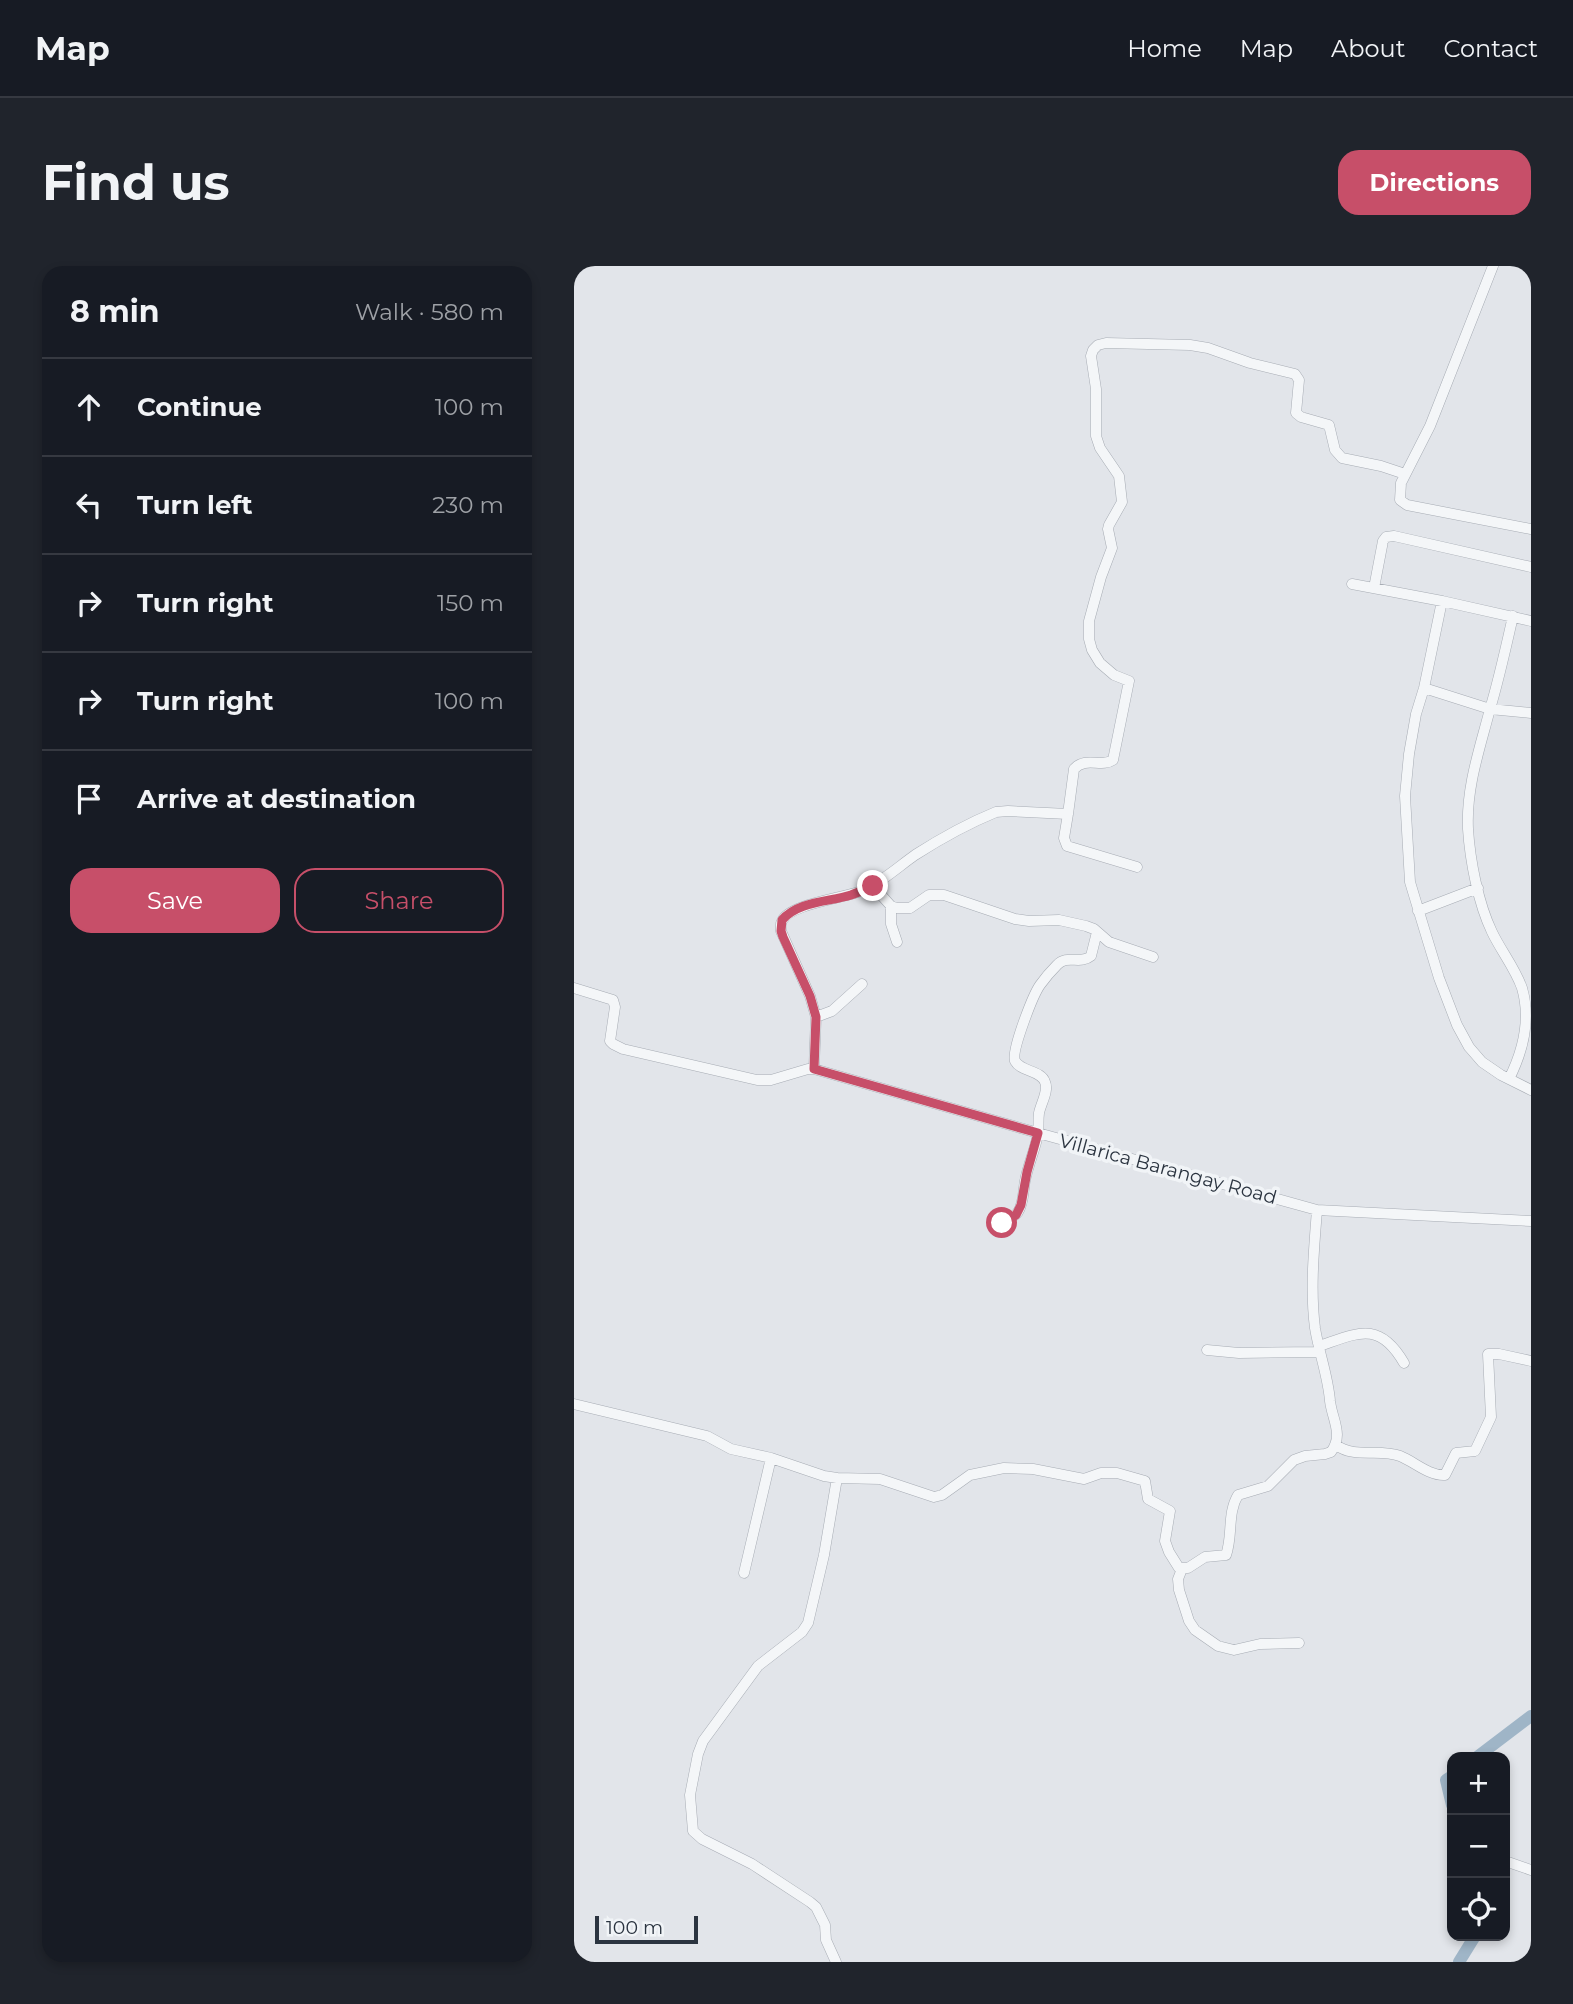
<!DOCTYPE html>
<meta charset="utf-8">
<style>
body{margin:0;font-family:Montserrat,sans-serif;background:#20242c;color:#f1f3f6}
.controls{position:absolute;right:21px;bottom:21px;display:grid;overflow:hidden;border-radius:14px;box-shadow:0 4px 10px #0003}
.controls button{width:63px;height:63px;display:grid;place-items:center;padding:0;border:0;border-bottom:2px solid #363941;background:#171b24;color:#f1f3f6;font:35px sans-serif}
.scale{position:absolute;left:21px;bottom:18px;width:103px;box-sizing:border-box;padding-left:7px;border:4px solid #2b3440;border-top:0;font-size:19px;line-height:24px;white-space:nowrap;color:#2b3440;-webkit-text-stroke:5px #f1f4f7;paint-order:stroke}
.stop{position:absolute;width:21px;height:21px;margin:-16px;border:5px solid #c74f69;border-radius:50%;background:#fff}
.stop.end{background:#c74f69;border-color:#fff;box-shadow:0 2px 7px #0008}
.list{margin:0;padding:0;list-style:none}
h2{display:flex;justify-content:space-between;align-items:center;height:91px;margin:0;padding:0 28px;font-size:30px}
h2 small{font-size:23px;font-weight:400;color:#9ea1a6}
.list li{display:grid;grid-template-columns:46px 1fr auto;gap:21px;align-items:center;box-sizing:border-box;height:98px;padding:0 28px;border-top:2px solid #363941}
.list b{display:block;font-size:26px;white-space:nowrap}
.list em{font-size:23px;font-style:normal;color:#9ea1a6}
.actions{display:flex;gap:14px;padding:21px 28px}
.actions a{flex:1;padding:16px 0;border:2px solid #c74f69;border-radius:21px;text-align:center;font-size:24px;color:#c74f69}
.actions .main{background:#c74f69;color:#fff}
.icon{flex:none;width:38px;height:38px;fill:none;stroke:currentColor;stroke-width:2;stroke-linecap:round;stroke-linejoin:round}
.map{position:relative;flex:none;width:957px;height:1696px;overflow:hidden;border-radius:21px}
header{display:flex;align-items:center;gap:42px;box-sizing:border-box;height:98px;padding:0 35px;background:#171b24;border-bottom:2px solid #363941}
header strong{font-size:33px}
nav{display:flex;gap:38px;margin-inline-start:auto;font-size:24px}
.intro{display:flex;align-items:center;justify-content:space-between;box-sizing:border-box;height:168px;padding:0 42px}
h1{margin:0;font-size:49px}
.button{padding:18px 32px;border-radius:21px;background:#c74f69;color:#fff;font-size:24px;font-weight:700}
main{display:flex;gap:42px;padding:0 42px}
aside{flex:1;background:#171b24;border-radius:21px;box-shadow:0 4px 10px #0003}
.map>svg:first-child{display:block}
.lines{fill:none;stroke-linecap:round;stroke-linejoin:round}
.river{stroke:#9fb5c7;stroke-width:12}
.minor-casing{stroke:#a7acb4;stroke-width:11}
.minor{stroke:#f4f6f8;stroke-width:10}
.route{stroke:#c74f69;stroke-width:9}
.labels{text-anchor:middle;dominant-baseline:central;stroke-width:7;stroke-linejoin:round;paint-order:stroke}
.street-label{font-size:19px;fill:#2b3440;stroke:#f1f4f7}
</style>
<header>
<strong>Map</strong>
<nav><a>Home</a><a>Map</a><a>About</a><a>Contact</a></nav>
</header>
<div class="intro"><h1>Find us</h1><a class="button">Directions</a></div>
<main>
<aside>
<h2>8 min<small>Walk · 580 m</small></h2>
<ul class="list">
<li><svg class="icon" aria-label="ahead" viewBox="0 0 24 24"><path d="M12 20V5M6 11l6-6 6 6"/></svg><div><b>Continue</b></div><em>100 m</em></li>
<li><svg class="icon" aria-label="left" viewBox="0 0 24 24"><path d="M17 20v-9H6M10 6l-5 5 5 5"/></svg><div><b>Turn left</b></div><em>230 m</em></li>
<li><svg class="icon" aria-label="right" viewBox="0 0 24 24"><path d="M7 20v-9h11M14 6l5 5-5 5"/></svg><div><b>Turn right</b></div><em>150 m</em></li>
<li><svg class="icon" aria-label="right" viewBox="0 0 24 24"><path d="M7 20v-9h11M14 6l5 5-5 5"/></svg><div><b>Turn right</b></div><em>100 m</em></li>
<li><svg class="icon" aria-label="arrive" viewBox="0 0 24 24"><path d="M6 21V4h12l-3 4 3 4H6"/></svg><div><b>Arrive at destination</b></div></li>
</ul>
<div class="actions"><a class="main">Save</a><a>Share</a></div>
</aside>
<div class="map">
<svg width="957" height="1696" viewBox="0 0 957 1696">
<rect width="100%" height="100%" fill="#e2e5ea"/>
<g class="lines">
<path class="river" d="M 903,1491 L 957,1450
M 878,1510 L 872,1514 L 878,1539
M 885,1696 L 901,1670"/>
<g class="minor-casing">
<path id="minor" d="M 919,0 L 856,160 L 827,217 L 826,234 L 833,239 L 957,263
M 778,318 L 868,335 L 957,355
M 800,322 L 809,275 L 812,271 L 820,270 L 957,301
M 868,335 L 850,422 L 842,448 L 835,488 L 831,530 L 836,616 L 865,712 L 883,759 L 895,781 L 908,796 L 927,809 L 957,824
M 850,422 L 916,443 L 957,447
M 494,548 L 490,572 L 493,580 L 563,601
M 299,620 L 317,640 L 322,642 L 336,642 L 355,629 L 370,629 L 441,653 L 455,655 L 485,654 L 512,660 L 520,663 L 535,676 L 579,691
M 317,640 L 317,658 L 323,676
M 844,645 L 904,622
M 0,722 L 39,734 L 41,741 L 36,775 L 39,778 L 49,783 L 183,814 L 197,814 L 234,803 L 240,803 L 464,867 L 743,944 L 957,955
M 242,751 L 258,745 L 288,718
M 240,803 L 242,751 L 236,730 L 207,665 C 207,662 206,658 208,655 C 215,638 271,632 287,625 C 307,617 324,601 341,589 C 366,573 395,557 422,546 L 434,545 L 494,548 L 500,503 C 512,490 527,502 539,494 L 555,415 L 540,409 L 526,397 L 518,384 L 515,373 L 515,355 L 527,311 L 538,282 L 534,263 L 535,259 L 548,236 L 545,210 L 526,182 L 522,170 L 522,123 L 517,90 L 519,84 L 524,79 L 532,77 L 616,79 L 634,82 L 676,97 L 721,108 L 725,114 L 722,147 L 727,151 L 755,159 L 761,184 L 768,192 L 807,200 L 831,208
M 935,813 C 949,785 957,753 948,722 C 941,702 927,685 918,666 C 904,637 896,594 894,563 C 892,521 906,482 916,443 C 925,413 932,381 939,350
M 423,962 C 429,955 439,953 444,946 C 450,937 449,925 451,915 C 454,899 461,884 464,868 C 465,861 464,854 465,847 C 467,837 475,825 471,816 C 467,804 447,806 441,795 C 437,785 459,729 466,719 C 471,712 477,705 483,699 C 493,688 506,699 517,690 L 523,666
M 745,1080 C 784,1067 805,1054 830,1097
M 633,1084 L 665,1087 L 746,1086
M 0,1138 L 133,1170 L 157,1183 L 197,1192 L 250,1210 L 263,1212 L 306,1213 L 360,1231 L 368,1229 L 396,1209 L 430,1202 L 459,1203 L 510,1213 L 527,1207 L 543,1207 L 571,1215 L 574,1233 L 596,1245 L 591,1275 L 595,1286 L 605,1302 L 614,1302 L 631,1291 L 652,1289 C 659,1270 653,1247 664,1229 L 694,1220 L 720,1194 L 731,1190 L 751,1188 L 757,1186 C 770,1169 758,1153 756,1135 C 754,1110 745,1087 741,1062 C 736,1023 740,983 743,944
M 762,1179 C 781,1193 805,1182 826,1190 C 841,1196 855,1210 871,1209 L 882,1187 L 901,1185 L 917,1151 L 914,1088 L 925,1088 L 957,1095
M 608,1303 L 604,1313 L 605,1324 L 615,1355 L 621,1364 L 644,1380 L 660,1384 L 686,1378 L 725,1377
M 170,1307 L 197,1192
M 931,1595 L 957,1604
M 262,1696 L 252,1674 L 251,1659 L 242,1641 L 236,1636 L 178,1598 L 128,1573 L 119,1565 L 116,1529 L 124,1488 L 129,1475 L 184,1400 L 228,1366 L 234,1357 L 250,1289 L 263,1212"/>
</g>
<use href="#minor" class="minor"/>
</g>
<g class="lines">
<path class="route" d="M 299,620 C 292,623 285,626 277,629 C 255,636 224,635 208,654 L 207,665 L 209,671 L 236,730 L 242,751 L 240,803 L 464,867 L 453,906 L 447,939 L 442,949 L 428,957"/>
</g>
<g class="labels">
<g class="street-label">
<text transform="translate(594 903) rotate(15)">Villarica Barangay Road</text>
</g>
</g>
</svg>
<div class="controls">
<button>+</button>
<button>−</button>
<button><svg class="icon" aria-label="locate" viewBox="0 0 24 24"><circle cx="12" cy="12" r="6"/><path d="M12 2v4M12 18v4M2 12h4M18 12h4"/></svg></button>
</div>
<div class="scale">100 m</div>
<div class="stop" style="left:428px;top:957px"></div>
<div class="stop end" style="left:299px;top:620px"></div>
</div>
</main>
